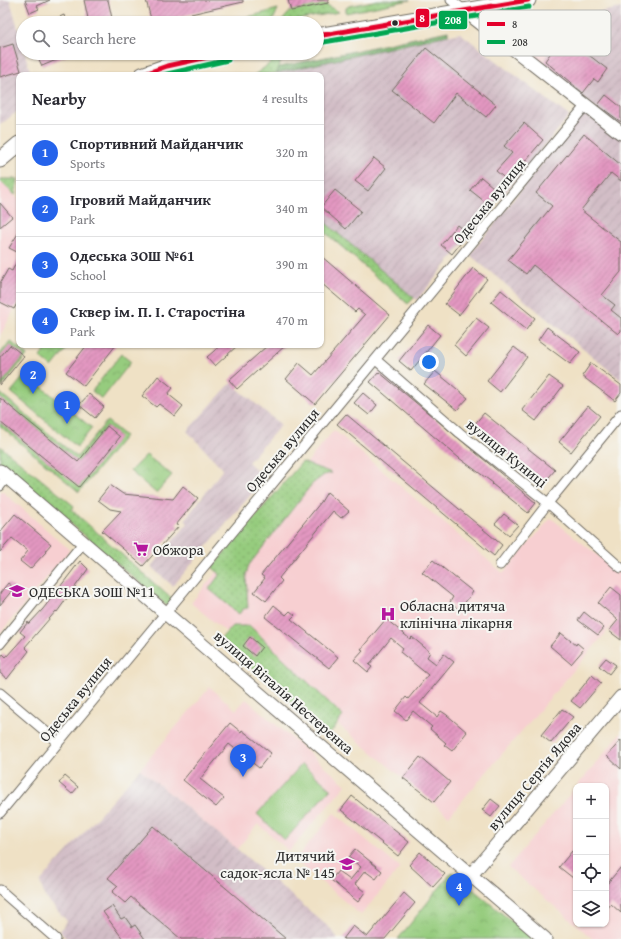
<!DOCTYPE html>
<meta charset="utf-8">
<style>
body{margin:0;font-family:"Gentium Book Plus",serif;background:#f2f2f3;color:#2b2b33}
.controls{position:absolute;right:12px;bottom:12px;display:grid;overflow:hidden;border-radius:8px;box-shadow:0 1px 3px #0004}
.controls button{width:36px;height:36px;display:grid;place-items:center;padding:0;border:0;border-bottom:1px solid #e1e1e2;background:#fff;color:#2b2b33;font:20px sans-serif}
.you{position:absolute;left:429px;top:362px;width:14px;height:14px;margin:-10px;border:3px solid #fff;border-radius:50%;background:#1a73e8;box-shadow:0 0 0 6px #1a73e833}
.badge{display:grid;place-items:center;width:26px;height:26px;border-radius:50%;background:#2563eb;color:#fff;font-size:13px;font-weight:700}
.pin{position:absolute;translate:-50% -33px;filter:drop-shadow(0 1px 2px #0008)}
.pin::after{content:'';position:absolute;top:21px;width:14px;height:12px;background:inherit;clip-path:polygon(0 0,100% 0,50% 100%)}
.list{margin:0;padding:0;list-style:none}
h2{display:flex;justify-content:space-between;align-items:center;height:52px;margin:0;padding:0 16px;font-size:17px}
h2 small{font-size:13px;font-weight:400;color:#7c7c81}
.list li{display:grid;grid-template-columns:26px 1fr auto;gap:12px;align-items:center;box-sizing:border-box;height:56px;padding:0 16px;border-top:1px solid #e1e1e2}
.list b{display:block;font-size:15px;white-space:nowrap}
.list p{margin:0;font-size:13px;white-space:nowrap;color:#7c7c81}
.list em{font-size:13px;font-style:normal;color:#7c7c81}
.icon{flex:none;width:22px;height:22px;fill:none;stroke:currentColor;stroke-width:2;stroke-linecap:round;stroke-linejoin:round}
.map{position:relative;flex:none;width:621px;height:939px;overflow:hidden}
.search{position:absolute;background:#fff;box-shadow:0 1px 3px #0004;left:16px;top:16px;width:308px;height:44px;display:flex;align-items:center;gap:10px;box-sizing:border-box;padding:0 14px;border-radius:22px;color:#7c7c81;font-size:15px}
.panel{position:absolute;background:#fff;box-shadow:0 1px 3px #0004;left:16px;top:72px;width:308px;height:276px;border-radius:8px}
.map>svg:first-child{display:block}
.built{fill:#f7cfd1}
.industrial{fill:url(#industrial-furrows)}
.grass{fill:url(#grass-dots);stroke:#607c54}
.forest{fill:url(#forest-crowns);stroke:#526e4c}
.park{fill:url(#park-crowns);stroke:#607c54}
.pitch{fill:#96cc7e;stroke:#607c54}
.building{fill:url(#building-hatch)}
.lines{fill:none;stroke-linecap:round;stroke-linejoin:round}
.street-casing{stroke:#706b61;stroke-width:11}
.secondary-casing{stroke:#706b61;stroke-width:15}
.primary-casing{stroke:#706b61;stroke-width:17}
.street{stroke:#fff;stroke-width:9}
.secondary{stroke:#fff;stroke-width:13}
.primary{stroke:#fff;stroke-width:15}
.bus-1-casing{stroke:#f6f6f2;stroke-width:8}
.bus-2-casing{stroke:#f6f6f2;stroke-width:8}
.bus-1{stroke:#e4002b;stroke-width:5}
.bus-2{stroke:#00a651;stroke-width:5}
.bus-dot{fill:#2b2b2b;stroke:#f6f6f2;stroke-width:1.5}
.labels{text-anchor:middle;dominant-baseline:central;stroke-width:4;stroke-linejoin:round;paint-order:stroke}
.street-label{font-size:15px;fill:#2b2b2b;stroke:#f6f6f2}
.poi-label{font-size:15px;fill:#2b2b2b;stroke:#f6f6f2;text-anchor:start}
.key{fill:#f6f6f2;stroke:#b9b9b6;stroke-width:1}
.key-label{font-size:11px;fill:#2b2b2b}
.line-badge{stroke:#f6f6f2;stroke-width:1.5}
.badge-label{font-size:11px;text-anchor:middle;font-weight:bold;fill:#fff}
</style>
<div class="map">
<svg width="621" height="939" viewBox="0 0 621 939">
<defs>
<pattern id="industrial-furrows" width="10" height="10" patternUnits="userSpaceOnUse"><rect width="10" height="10" fill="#d2bdc6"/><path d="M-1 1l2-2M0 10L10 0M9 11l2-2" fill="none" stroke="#b4a3aa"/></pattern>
<pattern id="grass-dots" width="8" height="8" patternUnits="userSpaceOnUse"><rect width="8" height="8" fill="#96cc7e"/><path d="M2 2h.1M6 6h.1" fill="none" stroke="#81af6d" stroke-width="1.8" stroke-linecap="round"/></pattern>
<pattern id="forest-crowns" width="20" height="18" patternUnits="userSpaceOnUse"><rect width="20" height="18" fill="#78b06d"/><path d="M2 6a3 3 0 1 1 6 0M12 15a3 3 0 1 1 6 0" fill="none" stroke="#638f5a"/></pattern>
<pattern id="park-crowns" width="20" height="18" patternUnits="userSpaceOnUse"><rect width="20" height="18" fill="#96cc7e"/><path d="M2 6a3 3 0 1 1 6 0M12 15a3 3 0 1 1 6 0" fill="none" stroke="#81af6d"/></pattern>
<pattern id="building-hatch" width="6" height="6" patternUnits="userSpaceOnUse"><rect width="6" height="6" fill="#e397c1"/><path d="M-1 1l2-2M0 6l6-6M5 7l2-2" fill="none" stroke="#b87b9d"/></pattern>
</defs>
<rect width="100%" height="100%" fill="#f6f6f2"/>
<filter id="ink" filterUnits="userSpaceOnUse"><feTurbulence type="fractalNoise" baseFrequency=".025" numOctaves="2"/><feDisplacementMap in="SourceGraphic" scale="8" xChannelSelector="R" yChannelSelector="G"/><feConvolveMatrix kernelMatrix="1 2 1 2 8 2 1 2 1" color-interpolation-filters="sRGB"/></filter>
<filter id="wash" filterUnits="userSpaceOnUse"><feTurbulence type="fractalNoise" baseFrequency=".012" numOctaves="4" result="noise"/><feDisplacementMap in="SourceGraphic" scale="16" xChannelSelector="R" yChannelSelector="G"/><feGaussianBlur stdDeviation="0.9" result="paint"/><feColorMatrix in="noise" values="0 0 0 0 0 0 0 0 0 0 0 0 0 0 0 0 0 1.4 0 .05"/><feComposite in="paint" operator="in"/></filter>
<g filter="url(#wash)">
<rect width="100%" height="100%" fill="#efe1c5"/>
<path class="built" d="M 557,20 L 543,66 L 489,23 Z
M 0,181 L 19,200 L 19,300 L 0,336 Z
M 334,430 L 503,573 L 551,518 L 621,574 L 621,615 L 449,816 L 191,603 Z
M 2,491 L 70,550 L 0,633 L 0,493 Z
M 210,687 L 236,710 L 246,699 L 346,785 L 289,851 L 258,824 L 237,849 L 140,769 Z
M 621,733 L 621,939 L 593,939 L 508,867 L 576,787 L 576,924 L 606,924 L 606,786 L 577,786 Z
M 334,813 L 400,868 L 361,915 L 295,860 Z"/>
<path class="industrial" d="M 0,0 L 10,0 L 23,46 L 23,53 L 25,53 L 31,75 L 19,75 L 19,110 L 0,125 Z
M 621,8 L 621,130 L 543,66 L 557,20 Z
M 460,33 L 569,116 L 417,300 L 321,219 L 321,75 L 278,75 L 277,73 Z
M 586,107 L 621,135 L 621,380 L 470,255 Z
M 231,383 L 281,425 L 248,462 L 265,478 L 173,586 L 151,567 L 188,523 L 185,520 L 223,469 L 187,431 Z
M 140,769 L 237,849 L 332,930 L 338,939 L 67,939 L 60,931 L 67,921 L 45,897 L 40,882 Z"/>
<path class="grass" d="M 318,0 L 339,12 L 280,23 L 296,5 Z
M 378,0 L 410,0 L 346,13 L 346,8 L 349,6 Z
M 278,9 L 272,23 L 225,23 Z
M 283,54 L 277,73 L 254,75 Z
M 0,179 L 18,179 L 15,195 L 0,181 Z
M 321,219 L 414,298 L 408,304 L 321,229 Z
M 10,341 L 27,355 L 0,389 L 0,385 L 24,356 L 10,345 L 0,357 L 0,354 Z
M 0,393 L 77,457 L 107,421 L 125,436 L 79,492 L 0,426 L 0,422 L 79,486 L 119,436 L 107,426 L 78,462 L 0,398 Z
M 0,446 L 74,506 L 72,510 L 174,601 L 167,606 L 0,463 Z
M 302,462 L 332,473 L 324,475 L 312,484 L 249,565 L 246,575 L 248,608 L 243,609 L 239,614 L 209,589 L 220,574 L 212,567 Z
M 233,626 L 250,626 L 343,716 L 329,735 L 219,640 Z"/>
<path class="forest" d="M 448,31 L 448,35 L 277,73 L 279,67 Z"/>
<path class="park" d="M 49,345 L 70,345 L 52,367 L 40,357 Z
M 121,354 L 131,362 L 102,399 L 92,391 Z
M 26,374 L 92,428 L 77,447 L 11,392 Z
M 146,455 L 172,475 L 156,493 L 130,471 Z
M 452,872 L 533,939 L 398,939 Z"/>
<path class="pitch" d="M 302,764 L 331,789 L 285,840 L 257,814 Z"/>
<g id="blocks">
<path class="building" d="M 25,0 L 50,0 L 37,6 L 39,9 L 30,13 Z
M 84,0 L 108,0 L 113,23 L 89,23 Z
M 146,0 L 243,0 L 243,2 L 152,23 Z
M 288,0 L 328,0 L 328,3 L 291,11 Z
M 64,15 L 67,23 L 46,23 Z
M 563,35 L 607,69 L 598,82 L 594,79 L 583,93 L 545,61 Z
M 13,44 L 21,71 L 0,77 L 0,48 Z
M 426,48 L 496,105 L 486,117 L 456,93 L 434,123 L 392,90 Z
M 36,53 L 73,53 L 42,66 Z
M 606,95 L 621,107 L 621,122 L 598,105 Z
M 524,123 L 543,140 L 508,181 L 496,171 L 512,153 L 504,146 Z
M 584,134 L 621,165 L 621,181 L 611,173 L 581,210 L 621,242 L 621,272 L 602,295 L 615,305 L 611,310 L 621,318 L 621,331 L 618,334 L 533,265 L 526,274 L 508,260 L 552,206 L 536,193 Z
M 374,158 L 386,168 L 368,191 L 355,181 Z
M 481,177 L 499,192 L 489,205 L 470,190 Z
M 335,190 L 361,211 L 346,229 L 321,207 Z
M 0,203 L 12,217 L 0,227 Z
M 457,225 L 468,234 L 452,254 L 441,245 Z
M 19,232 L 19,253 L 9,248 Z
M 321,256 L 390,315 L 315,404 L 286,379 L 299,363 L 313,375 L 365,315 L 358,309 L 355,312 L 321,283 Z
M 19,257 L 19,300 L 14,309 L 0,302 L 0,283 L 8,269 L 12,271 Z
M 473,268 L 487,279 L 459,315 L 445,304 Z
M 501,290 L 535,318 L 526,330 L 491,302 Z
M 476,318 L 489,328 L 466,356 L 454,345 Z
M 428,325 L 440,335 L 411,371 L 399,361 Z
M 547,327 L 580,352 L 570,364 L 538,340 Z
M 10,345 L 24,356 L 0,385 L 0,357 Z
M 87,345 L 116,345 L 84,386 L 66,372 Z
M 221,345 L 238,345 L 215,366 L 207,357 Z
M 268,345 L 286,345 L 237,389 L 229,380 Z
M 514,347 L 527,357 L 500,392 L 487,381 Z
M 591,363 L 621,385 L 621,393 L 615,401 L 582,376 Z
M 435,371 L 468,398 L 457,410 L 424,384 Z
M 379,372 L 536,503 L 528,513 L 492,484 L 493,483 L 459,458 L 370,382 Z
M 158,376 L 173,388 L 168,394 L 183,406 L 175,416 L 159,404 L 156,407 L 142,396 Z
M 549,376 L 563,386 L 536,421 L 522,410 Z
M 363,393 L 377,405 L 369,415 L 354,403 Z
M 89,394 L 104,407 L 95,418 L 79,405 Z
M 0,398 L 78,462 L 107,426 L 120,437 L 79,487 L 0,422 Z
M 588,406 L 600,416 L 571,452 L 559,442 Z
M 484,413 L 555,470 L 544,483 L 473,426 Z
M 346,414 L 502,545 L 494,556 L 337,424 Z
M 110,485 L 123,494 L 173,499 L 183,486 L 198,498 L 176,525 L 179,526 L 143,566 L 102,531 L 121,511 L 110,509 L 98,500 Z
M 327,492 L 349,511 L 341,518 L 333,511 L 279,578 L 282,581 L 266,601 L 254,592 L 265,578 L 261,575 L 321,502 Z
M 15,514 L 51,544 L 45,551 L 46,552 L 30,569 L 20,561 L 28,551 L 12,538 L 0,552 L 0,532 Z
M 504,514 L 518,525 L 509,535 L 495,524 Z
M 433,560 L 473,592 L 459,610 L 450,602 L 453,597 L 422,572 Z
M 80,561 L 88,569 L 57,612 L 56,611 L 25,647 L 29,651 L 7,679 L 0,673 L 0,658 L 3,654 L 6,657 L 25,636 L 20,632 L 28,622 L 29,624 L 43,609 Z
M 8,583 L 14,588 L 0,605 L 0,593 Z
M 611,587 L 621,595 L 621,640 L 609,631 L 618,620 L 598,603 Z
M 274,605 L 286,615 L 290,611 L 295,615 L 291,619 L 338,657 L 329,668 L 265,617 Z
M 584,612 L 604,628 L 598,635 L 578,620 Z
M 386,619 L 410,639 L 412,637 L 430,652 L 427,657 L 436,664 L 444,654 L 454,662 L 420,703 L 437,717 L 441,711 L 447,715 L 467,732 L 452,751 L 444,745 L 446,743 L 430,729 L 432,727 L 413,711 L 406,720 L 395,711 L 406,697 L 408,699 L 428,675 L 400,652 L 403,648 L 391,638 L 369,665 L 372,667 L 368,672 L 354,660 L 363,650 L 361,649 Z
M 561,633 L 576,645 L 577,643 L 584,649 L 571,664 L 550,646 Z
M 250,637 L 262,647 L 255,656 L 243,646 Z
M 606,658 L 616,665 L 609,674 L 599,666 Z
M 592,675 L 601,683 L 580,708 L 571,701 Z
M 562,709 L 573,717 L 551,743 L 541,735 Z
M 230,723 L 241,732 L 242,730 L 271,753 L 259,768 L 229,744 L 200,779 L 224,798 L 216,807 L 183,780 Z
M 621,740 L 621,769 L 607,756 Z
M 420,757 L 450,782 L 434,802 L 403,778 Z
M 65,776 L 78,787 L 72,794 L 59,783 Z
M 352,796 L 409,842 L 398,856 L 341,810 Z
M 491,799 L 500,806 L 491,817 L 482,810 Z
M 153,826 L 286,939 L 181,939 L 131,897 L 125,903 L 112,892 L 118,886 L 108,878 Z
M 355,849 L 382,871 L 376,879 L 365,871 L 355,884 L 365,892 L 358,902 L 331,880 L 338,871 L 350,880 L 361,867 L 348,857 Z
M 572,851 L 576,854 L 576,874 L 573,878 L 559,867 Z
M 420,852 L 445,874 L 433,887 L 409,865 Z
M 621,867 L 621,913 L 611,904 L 606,910 L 606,885 Z
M 404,893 L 415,903 L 385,939 L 343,939 L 353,926 L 367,937 Z
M 112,906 L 121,919 L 125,917 L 132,927 L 135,925 L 145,939 L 123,939 L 103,912 Z"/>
</g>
</g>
<g filter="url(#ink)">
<use href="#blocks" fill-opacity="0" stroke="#706b61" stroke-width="1"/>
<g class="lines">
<g class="street-casing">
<path id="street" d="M 451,0 L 464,10
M 376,360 L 460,433 L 548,503 L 621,568
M 0,486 L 7,477
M 500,565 L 548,503 L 621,414
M 0,644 L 83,543
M 0,693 L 58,742
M 0,813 C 194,576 392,342 586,105
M 0,890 L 56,939"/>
</g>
<g class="secondary-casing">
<path id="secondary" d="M 464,10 L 621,133
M 0,471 L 545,939
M 471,875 L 621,697"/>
</g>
<g class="primary-casing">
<path id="primary" d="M 317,36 L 528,0
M 142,75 L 167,66 L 226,53
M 0,160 L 19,144"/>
</g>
<use href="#street" class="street"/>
<use href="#secondary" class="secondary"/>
<use href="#primary" class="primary"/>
<g class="bus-1-casing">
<path id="bus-1" d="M 317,36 L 528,0
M 142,75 L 167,66 L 226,53"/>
</g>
<g class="bus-2-casing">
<path id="bus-2" d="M 318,43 L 529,7
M 163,75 L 228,60"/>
</g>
<use href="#bus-1" class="bus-1"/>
<use href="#bus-2" class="bus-2"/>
</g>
</g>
<defs>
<g id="supermarket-bare" transform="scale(1.2)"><path d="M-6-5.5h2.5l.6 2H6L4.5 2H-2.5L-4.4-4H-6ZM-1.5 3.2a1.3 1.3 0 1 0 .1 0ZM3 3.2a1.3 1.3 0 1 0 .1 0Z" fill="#b5179e" stroke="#f6f6f2" stroke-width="2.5" paint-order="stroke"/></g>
<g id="school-bare" transform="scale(1.2)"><path d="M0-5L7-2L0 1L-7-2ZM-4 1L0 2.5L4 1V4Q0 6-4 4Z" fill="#b5179e" stroke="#f6f6f2" stroke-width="2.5" paint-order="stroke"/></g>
<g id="hospital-bare" transform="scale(1.2)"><path d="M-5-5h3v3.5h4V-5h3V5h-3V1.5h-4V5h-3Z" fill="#b5179e" stroke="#f6f6f2" stroke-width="2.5" paint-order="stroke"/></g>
</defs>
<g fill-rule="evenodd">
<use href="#supermarket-bare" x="141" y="549"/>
<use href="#school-bare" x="17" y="591"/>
<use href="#hospital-bare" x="388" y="614"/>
<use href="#school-bare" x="347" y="864"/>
</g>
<circle class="bus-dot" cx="395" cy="23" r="3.5"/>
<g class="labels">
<g class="street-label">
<text transform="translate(489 201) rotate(-51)">Одеська вулиця</text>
<text transform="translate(282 450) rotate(-50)">Одеська вулиця</text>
<text transform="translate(507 453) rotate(39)">вулиця Куниці</text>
<text transform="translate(284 692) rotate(41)">вулиця Віталія Нестеренка</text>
<text transform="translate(75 699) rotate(-51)">Одеська вулиця</text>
<text transform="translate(534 776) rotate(-50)">вулиця Сергія Ядова</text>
</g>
<g class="poi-label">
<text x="153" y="549">Обжора</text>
<text x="29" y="591">ОДЕСЬКА ЗОШ №11</text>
<text x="400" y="605">Обласна дитяча<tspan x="400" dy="17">клінічна лікарня</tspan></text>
<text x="335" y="855" text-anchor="end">Дитячий<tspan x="335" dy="17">садок-ясла № 145</tspan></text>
</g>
</g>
<rect x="479" y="10" width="132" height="46" rx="6" class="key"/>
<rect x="487" y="22" width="18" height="4" fill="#e4002b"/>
<rect x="487" y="40" width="18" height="4" fill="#00a651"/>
<g class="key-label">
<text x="512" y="28">8</text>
<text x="512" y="46">208</text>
</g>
<g class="line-badge">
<rect x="415" y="8" width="15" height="20" rx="4" fill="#e4002b"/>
<rect x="438" y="10" width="30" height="20" rx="4" fill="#00a651"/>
</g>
<g class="badge-label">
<text x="422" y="22">8</text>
<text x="453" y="24">208</text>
</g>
</svg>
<div class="controls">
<button>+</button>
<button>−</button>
<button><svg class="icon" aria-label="locate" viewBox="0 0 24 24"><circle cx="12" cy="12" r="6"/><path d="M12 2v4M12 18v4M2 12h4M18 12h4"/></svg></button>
<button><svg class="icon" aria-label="layers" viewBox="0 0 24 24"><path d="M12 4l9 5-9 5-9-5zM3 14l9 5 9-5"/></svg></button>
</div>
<div class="you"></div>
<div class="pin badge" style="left:67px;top:424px">1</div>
<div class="pin badge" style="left:33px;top:394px">2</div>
<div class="pin badge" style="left:243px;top:777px">3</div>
<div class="pin badge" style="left:459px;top:906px">4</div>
<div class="search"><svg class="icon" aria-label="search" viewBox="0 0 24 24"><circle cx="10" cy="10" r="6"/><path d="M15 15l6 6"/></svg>Search here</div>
<section class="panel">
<h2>Nearby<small>4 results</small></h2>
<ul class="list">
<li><span class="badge">1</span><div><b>Спортивний Майданчик</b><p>Sports</p></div><em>320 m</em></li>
<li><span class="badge">2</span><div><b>Ігровий Майданчик</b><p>Park</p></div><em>340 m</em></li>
<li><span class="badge">3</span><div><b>Одеська ЗОШ №61</b><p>School</p></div><em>390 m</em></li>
<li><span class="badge">4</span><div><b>Сквер ім. П. І. Старостіна</b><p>Park</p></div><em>470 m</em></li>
</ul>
</section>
</div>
